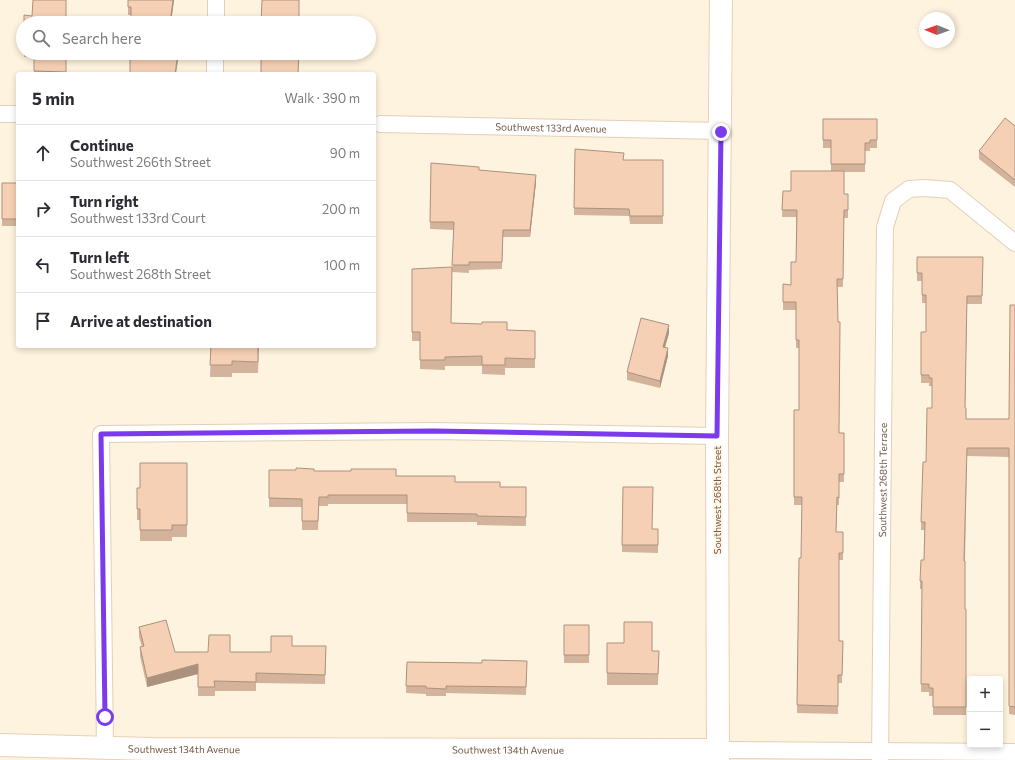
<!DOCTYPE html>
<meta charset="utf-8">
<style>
body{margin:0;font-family:Commissioner,sans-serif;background:#f7f7f7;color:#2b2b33}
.controls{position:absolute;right:12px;bottom:12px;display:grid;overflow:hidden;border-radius:4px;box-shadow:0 2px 6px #0003}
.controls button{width:36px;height:36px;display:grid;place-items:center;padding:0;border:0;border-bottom:1px solid #e1e1e2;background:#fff;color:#2b2b33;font:20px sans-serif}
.compass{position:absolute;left:919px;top:12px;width:36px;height:36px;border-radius:50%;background:#fff;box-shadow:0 2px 6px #0003;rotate:271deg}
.stop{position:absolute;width:12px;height:12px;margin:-9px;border:3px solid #7c3aed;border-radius:50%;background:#fff}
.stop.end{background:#7c3aed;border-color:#fff;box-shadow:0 1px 4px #0008}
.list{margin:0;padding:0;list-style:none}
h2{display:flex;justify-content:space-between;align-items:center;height:52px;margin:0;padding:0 16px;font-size:17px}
h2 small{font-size:13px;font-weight:400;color:#7c7c81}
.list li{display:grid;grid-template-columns:26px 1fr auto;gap:12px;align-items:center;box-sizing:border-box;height:56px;padding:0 16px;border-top:1px solid #e1e1e2}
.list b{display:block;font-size:15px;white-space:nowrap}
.list p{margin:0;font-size:13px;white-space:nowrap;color:#7c7c81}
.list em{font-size:13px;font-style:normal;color:#7c7c81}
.icon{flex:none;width:22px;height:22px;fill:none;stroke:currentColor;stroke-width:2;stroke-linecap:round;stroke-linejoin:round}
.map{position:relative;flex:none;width:1015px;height:760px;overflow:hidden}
.search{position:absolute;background:#fff;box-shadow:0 2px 6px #0003;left:16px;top:16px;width:360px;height:44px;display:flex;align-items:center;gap:10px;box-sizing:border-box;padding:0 14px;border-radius:22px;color:#7c7c81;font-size:15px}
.panel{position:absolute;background:#fff;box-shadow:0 2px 6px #0003;left:16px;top:72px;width:360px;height:276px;border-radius:4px}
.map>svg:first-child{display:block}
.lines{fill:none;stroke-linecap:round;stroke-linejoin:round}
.street-casing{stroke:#e2cfba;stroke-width:18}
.secondary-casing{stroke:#e8d0b8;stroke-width:24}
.street{stroke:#fff;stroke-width:16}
.secondary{stroke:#fff;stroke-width:22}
.wall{fill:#d3b39b}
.shaded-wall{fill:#ac927e}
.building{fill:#f5d0b4;stroke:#ac927e}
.route{stroke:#7c3aed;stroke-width:5}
.labels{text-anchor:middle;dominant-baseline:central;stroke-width:3.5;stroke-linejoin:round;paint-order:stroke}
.street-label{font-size:10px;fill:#755845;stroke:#fff6e6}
</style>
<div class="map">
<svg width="1015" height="760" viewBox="0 0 1015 760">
<rect width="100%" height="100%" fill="#fef3de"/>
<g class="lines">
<g class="street-casing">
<g id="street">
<path d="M 216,23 L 216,0"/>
<path d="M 215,74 L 215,53"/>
<path d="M 0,114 L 18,114"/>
<path id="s1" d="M 380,124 L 721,131"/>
<path d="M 105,747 L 101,434 L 433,431 L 717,436"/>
<path d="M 718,750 L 1015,752"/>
<path id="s2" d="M 880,760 L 885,227 L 893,201 L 909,189 L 924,188 L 950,190 L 1015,243"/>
</g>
</g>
<g class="secondary-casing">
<g id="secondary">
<path id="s3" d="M 0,745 L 152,749 L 718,750"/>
<path d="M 718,760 L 717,436 L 721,0"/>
</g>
</g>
<use href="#street" class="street"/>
<use href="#secondary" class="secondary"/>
</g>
<path class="wall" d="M 128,0 L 174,0 L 171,23 L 131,23 L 131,15 L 128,15 Z
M 24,53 L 66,53 L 66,74 L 34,74 L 34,57 L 24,57 Z
M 823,119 L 877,119 L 877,148 L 870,148 L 870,151 L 865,151 L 865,172 L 844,172 L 844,194 L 848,194 L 848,218 L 844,218 L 843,287 L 837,287 L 839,433 L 844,433 L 844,482 L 839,482 L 839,505 L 837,505 L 836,532 L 843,532 L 843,560 L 839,560 L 839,641 L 843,641 L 842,683 L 838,683 L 838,714 L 797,713 L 799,558 L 801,558 L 802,505 L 794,505 L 794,497 L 799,410 L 799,348 L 796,348 L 796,310 L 783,310 L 783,284 L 791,285 L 796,262 L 796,217 L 782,217 L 783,191 L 791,191 L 831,171 L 831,148 L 823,148 Z
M 1015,126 L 1015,187 L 979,159 L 979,151 Z
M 575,149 L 624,160 L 663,160 L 663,224 L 630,224 L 629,216 L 574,215 Z
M 431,163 L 479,170 L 536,182 L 530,237 L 503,237 L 502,269 L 469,270 L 469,273 L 452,272 L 454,230 L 430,229 Z
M 2,183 L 18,183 L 18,226 L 2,226 Z
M 917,257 L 983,257 L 982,304 L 967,304 L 965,408 L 966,419 L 1009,419 L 1015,305 L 1015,715 L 1009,714 L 1009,457 L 967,456 L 965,561 L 965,609 L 966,609 L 966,715 L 933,715 L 933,696 L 929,696 L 929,692 L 921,692 L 922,589 L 920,589 L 920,581 L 924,560 L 925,530 L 921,530 L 921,522 L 932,408 L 932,386 L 929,386 L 929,383 L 921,383 L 921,332 L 926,332 L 926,303 L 922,303 L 922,281 L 917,281 Z
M 412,269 L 451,323 L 507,330 L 535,331 L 535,368 L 505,368 L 505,375 L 482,374 L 482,366 L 445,366 L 445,370 L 420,369 L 420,341 L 412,341 Z
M 669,333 L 665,347 L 668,356 L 660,388 L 627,380 L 627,372 Z
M 211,346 L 259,346 L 258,373 L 232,373 L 232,377 L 210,377 Z
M 187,463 L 187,537 L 172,537 L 172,541 L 140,541 L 140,520 L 137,520 L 137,488 L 140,488 Z
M 269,470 L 314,471 L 396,476 L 500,487 L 526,487 L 526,526 L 477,525 L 477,522 L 407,522 L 407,504 L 328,504 L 328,506 L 319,506 L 318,530 L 302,530 L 302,507 L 269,507 Z
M 623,487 L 652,529 L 658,529 L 658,553 L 622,552 Z
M 564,625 L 589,625 L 589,663 L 564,663 Z
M 139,627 L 175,652 L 271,652 L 292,646 L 326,646 L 325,684 L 256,683 L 256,691 L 215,691 L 215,696 L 198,696 L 198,674 L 147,687 L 140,656 L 140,647 L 142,647 L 139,637 Z
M 607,643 L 624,643 L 652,651 L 659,651 L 658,685 L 607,685 Z
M 527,661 L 526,695 L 446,693 L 446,696 L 426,696 L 426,694 L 406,693 L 407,662 L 482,663 Z"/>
<path class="shaded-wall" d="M 173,0 L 174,0 L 171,23 L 170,23 Z
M 178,53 L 179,53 L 176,74 L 175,74 Z
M 536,175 L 536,182 L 530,237 L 530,230 Z
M 669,325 L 669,333 L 663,354 L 663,347 Z
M 668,348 L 668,356 L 660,388 L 660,381 Z
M 198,664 L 198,674 L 147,687 L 147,678 Z"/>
<path class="building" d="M 33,0 L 66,0 L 66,23 L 24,23 L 24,15 L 32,16 Z
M 128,0 L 173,0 L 170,23 L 131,23 L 131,7 L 128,7 Z
M 262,0 L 299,0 L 299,23 L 261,23 Z
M 34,53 L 66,53 L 66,72 L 34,71 Z
M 130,53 L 178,53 L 175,74 L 130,74 Z
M 261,53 L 299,53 L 298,74 L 261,74 Z
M 1005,118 L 1015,126 L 1015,180 L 979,151 Z
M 823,119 L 877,119 L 877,140 L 870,140 L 870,143 L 865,143 L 865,164 L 831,164 L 831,140 L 823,140 Z
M 575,149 L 624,153 L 623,160 L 663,160 L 663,216 L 630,216 L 629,209 L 574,208 Z
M 431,163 L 479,167 L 479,170 L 536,175 L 530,230 L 503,230 L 502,262 L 469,262 L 469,265 L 452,265 L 454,222 L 430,222 Z
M 791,171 L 844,171 L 844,194 L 848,194 L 848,210 L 844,210 L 843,279 L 837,279 L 838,322 L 840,322 L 839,433 L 844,433 L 844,474 L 839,474 L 839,498 L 837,497 L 836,532 L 843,532 L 843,553 L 839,553 L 839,641 L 843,641 L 842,675 L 838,675 L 838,706 L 797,705 L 799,558 L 801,558 L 802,497 L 794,497 L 794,410 L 799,410 L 799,340 L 796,340 L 796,302 L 783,302 L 783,284 L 791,285 L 791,262 L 796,262 L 797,210 L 782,210 L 783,191 L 791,191 Z
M 2,183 L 18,183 L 18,219 L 2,219 Z
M 917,257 L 983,257 L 982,296 L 967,296 L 965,408 L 966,408 L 966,419 L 1009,419 L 1010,305 L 1015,305 L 1015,707 L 1009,706 L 1009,448 L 967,448 L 964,561 L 965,561 L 965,609 L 966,609 L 966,707 L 933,707 L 933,688 L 929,688 L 929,684 L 921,684 L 922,581 L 920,581 L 921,560 L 924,560 L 925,522 L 921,522 L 923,462 L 926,462 L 927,408 L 932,408 L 932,378 L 929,378 L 929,375 L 921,375 L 921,332 L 926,332 L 926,295 L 922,295 L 922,273 L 917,273 Z
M 452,267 L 451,323 L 482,324 L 482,322 L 507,322 L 507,330 L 535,331 L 535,359 L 505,358 L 505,365 L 482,365 L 482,356 L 445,357 L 445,360 L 420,360 L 420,332 L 412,332 L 412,269 Z
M 641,318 L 669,325 L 663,347 L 668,348 L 660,381 L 627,372 Z
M 211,346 L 258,346 L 258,362 L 232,361 L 232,365 L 210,365 Z
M 140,463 L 187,463 L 187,525 L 172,525 L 172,530 L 140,530 L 140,509 L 137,509 L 137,488 L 140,488 Z
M 296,468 L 314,469 L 314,471 L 351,471 L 351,469 L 396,469 L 396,476 L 455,476 L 455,482 L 500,482 L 500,487 L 526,487 L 526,517 L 477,516 L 477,514 L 407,513 L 407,495 L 328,495 L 328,497 L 319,497 L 318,521 L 302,521 L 302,499 L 269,498 L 269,470 L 296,470 Z
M 623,487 L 653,487 L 652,529 L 658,529 L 658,545 L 622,545 Z
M 166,620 L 175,652 L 208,652 L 209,635 L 230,635 L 230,652 L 271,652 L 271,636 L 292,636 L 292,646 L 326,646 L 325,675 L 256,673 L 256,682 L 214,681 L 215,687 L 198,687 L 198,664 L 147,678 L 140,647 L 144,646 L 139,627 Z
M 624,622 L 652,622 L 652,651 L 659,651 L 658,674 L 607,673 L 607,643 L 624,643 Z
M 564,625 L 589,625 L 589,655 L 564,655 Z
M 482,660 L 527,661 L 526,687 L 446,686 L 446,689 L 426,688 L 426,686 L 406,686 L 407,662 L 482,663 Z"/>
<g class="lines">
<path class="route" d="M 105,717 L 101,434 L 433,431 L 717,436 L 721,132"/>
</g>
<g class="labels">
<g class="street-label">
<text stroke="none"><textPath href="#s1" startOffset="171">Southwest 133rd Avenue</textPath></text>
<text stroke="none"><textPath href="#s2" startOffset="280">Southwest 268th Terrace</textPath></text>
<text transform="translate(717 500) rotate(-90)">Southwest 268th Street</text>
<text stroke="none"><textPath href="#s3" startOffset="184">Southwest 134th Avenue</textPath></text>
<text stroke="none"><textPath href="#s3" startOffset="508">Southwest 134th Avenue</textPath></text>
</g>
</g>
</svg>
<div class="controls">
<button>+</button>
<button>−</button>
</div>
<svg class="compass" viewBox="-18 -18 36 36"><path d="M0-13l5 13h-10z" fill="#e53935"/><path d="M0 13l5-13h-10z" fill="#7c7c81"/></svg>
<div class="stop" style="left:105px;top:717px"></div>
<div class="stop end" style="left:721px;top:132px"></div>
<div class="search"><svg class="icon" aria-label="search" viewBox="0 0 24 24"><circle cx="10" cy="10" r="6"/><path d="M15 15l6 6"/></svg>Search here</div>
<section class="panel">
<h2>5 min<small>Walk · 390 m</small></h2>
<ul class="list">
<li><svg class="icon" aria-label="ahead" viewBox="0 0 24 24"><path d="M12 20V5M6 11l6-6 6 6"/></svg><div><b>Continue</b><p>Southwest 266th Street</p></div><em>90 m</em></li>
<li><svg class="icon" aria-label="right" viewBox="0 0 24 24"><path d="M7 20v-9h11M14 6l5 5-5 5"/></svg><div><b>Turn right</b><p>Southwest 133rd Court</p></div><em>200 m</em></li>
<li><svg class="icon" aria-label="left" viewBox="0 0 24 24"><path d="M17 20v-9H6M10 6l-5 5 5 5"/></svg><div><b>Turn left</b><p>Southwest 268th Street</p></div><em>100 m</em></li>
<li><svg class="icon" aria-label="arrive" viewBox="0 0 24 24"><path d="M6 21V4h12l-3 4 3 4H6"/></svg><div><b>Arrive at destination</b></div></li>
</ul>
</section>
</div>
